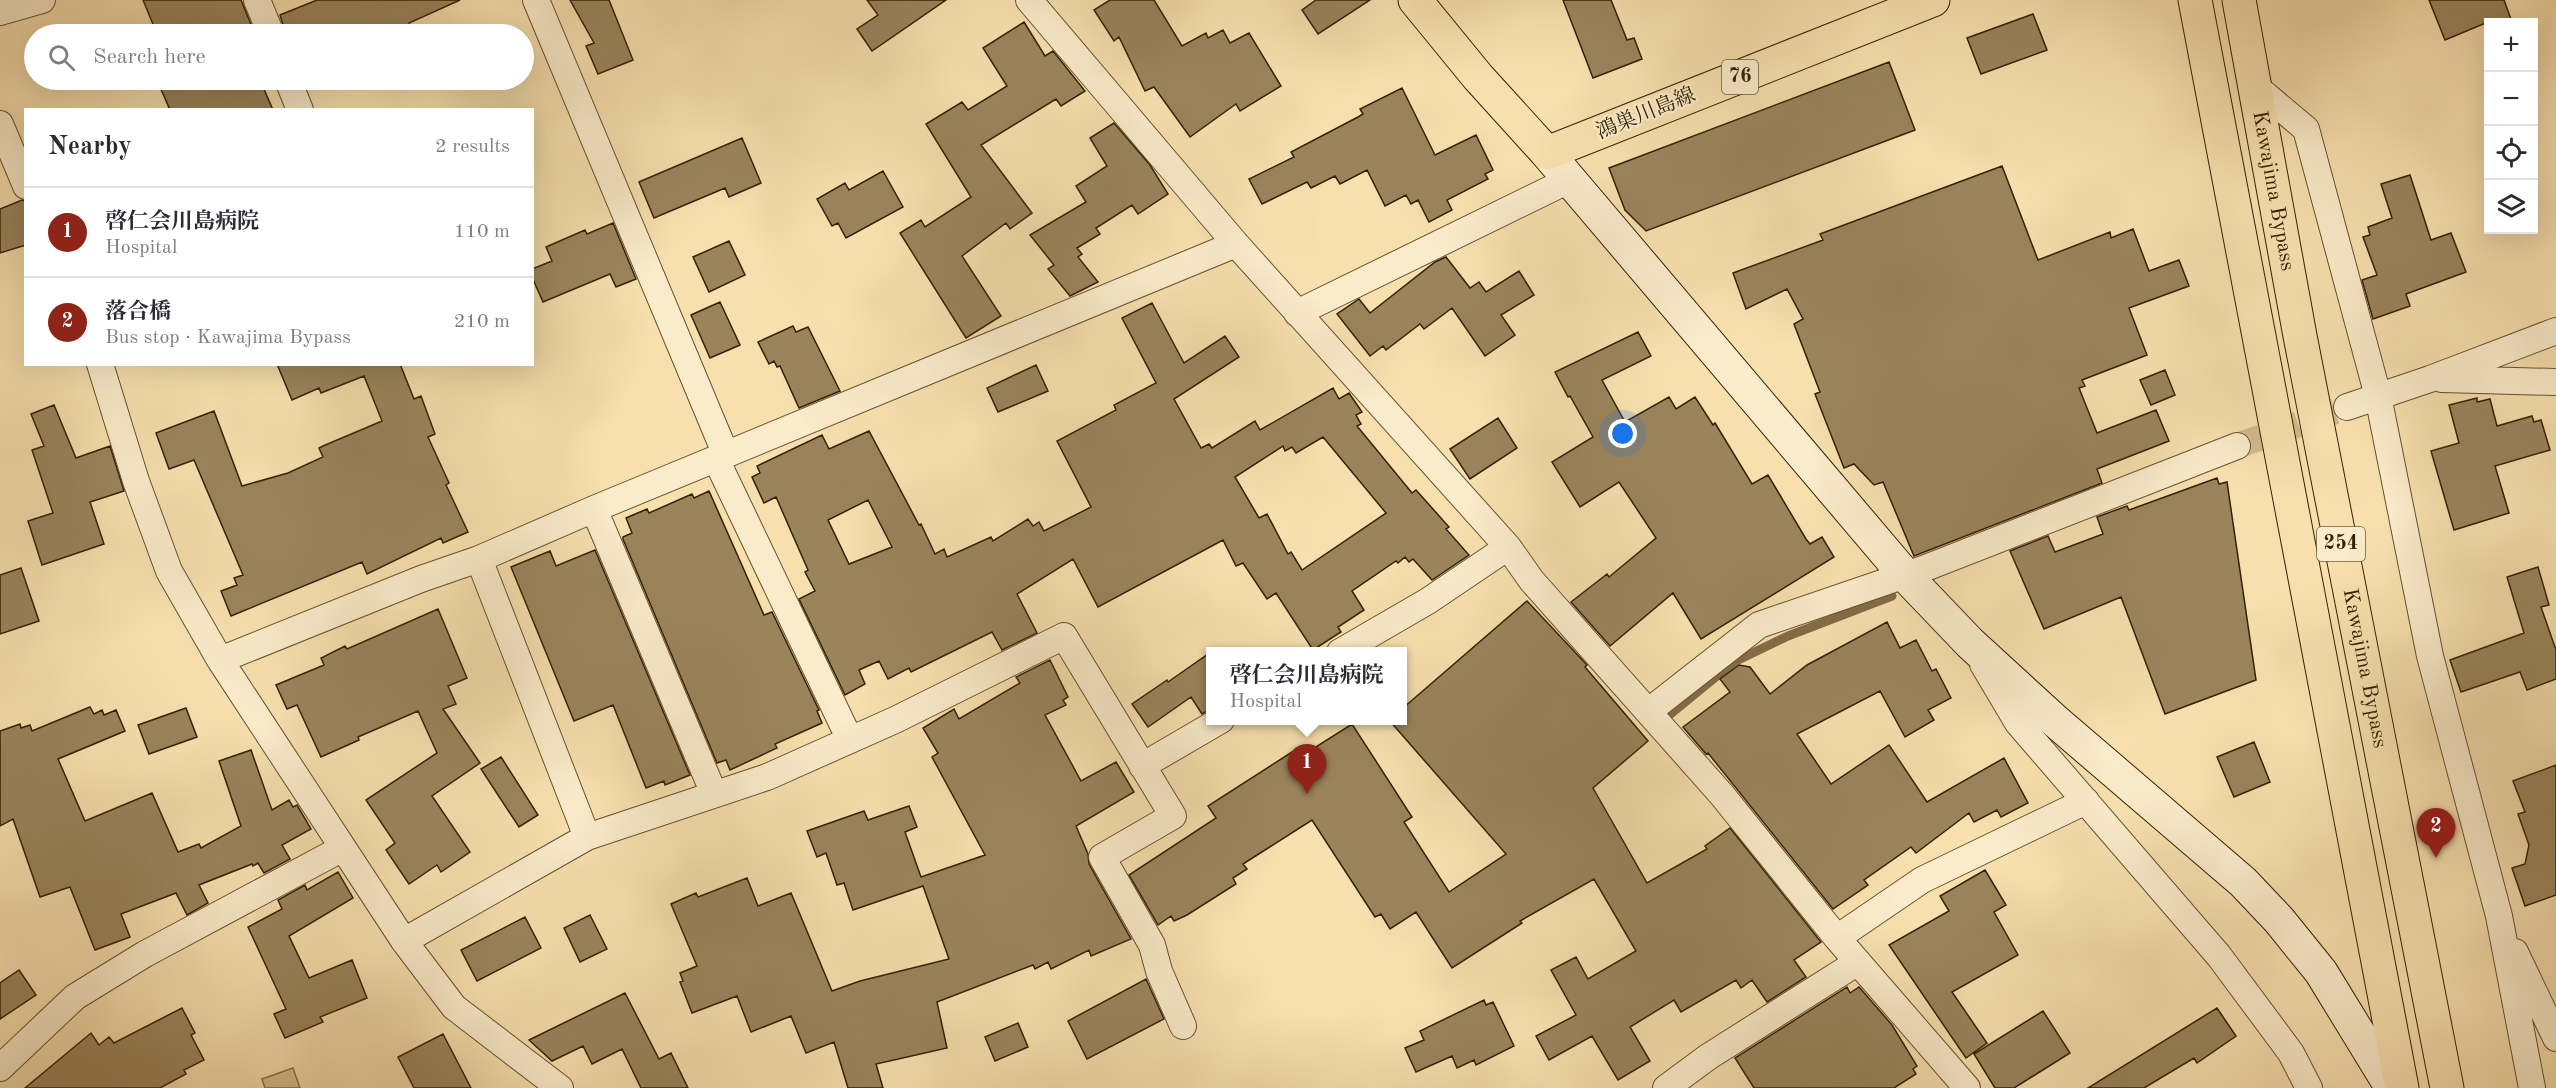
<!DOCTYPE html>
<meta charset="utf-8">
<style>
body{margin:0;font-family:"Old Standard TT","Noto Serif JP",serif;background:#f2f2f3;color:#2b2b33}
.controls{position:absolute;right:18px;top:18px;display:grid;overflow:hidden;border-radius:0px;box-shadow:0 6px 24px #0002}
.controls button{width:54px;height:54px;display:grid;place-items:center;padding:0;border:0;border-bottom:2px solid #e1e1e2;background:#fff;color:#2b2b33;font:30px sans-serif}
.you{position:absolute;left:1623px;top:434px;width:21px;height:21px;margin:-15px;border:4px solid #fff;border-radius:50%;background:#1a73e8;box-shadow:0 0 0 9px #1a73e833}
.badge{display:grid;place-items:center;width:39px;height:39px;border-radius:50%;background:#8f2418;color:#fff;font-size:20px;font-weight:700}
.pin{position:absolute;translate:-50% -50px;filter:drop-shadow(0 2px 3px #0008)}
.pin::after{content:'';position:absolute;top:32px;width:21px;height:18px;background:inherit;clip-path:polygon(0 0,100% 0,50% 100%)}
.popup{position:absolute;left:1206px;top:647px;width:201px;height:78px;box-sizing:border-box;display:grid;place-content:center;border-radius:0px;background:#fff;filter:drop-shadow(0 2px 4px #0005);font-size:20px;white-space:nowrap;color:#7c7c81}
.popup b{font-size:22px;color:#2b2b33}
.popup::after{content:'';position:absolute;left:50%;top:100%;margin-left:-12px;border:12px solid transparent;border-top-color:#fff}
.list{margin:0;padding:0;list-style:none}
h2{display:flex;justify-content:space-between;align-items:center;height:78px;margin:0;padding:0 24px;font-size:26px}
h2 small{font-size:20px;font-weight:400;color:#7c7c81}
.list li{display:grid;grid-template-columns:39px 1fr auto;gap:18px;align-items:center;box-sizing:border-box;height:90px;padding:0 24px;border-top:2px solid #e1e1e2}
.list b{display:block;font-size:22px;white-space:nowrap}
.list p{margin:0;font-size:20px;white-space:nowrap;color:#7c7c81}
.list em{font-size:20px;font-style:normal;color:#7c7c81}
.icon{flex:none;width:33px;height:33px;fill:none;stroke:currentColor;stroke-width:2;stroke-linecap:round;stroke-linejoin:round}
.map{position:relative;flex:none;width:2556px;height:1088px;overflow:hidden}
.search{position:absolute;background:#fff;box-shadow:0 6px 24px #0002;left:24px;top:24px;width:510px;height:66px;display:flex;align-items:center;gap:15px;box-sizing:border-box;padding:0 21px;border-radius:33px;color:#7c7c81;font-size:22px}
.panel{position:absolute;background:#fff;box-shadow:0 6px 24px #0002;left:24px;top:108px;width:510px;height:258px;border-radius:0px}
.map>svg:first-child{display:block}
.green{fill:#d6bf91;stroke:#86704a;stroke-width:1.5}
.lines{fill:none;stroke-linecap:round;stroke-linejoin:round}
.stream{stroke:#826c47;stroke-width:9}
.building{fill:#9a845c;stroke:#352003;stroke-width:1.5;fill-rule:evenodd}
.street-tunnel{stroke:#d0ba8c;stroke-width:26;stroke-dasharray:26 13;stroke-linecap:butt}
.street-casing{stroke:#66502e;stroke-width:28}
.secondary-casing{stroke:#352003;stroke-width:35}
.primary-casing{stroke:#352003;stroke-width:35}
.highway-casing{stroke:#352003;stroke-width:35}
.street{stroke:#faebca;stroke-width:26}
.secondary{stroke:#faebca;stroke-width:33}
.primary{stroke:#f7e0ae;stroke-width:33}
.highway{stroke:#f7e0ae;stroke-width:33}
.labels{text-anchor:middle;dominant-baseline:central;stroke-width:4.5;stroke-linejoin:round;paint-order:stroke}
.shield{fill:#faebca;stroke:#705d3f;stroke-width:1.5}
.shield-label{font-size:20px;font-weight:bold;fill:#352003}
.street-label{font-size:21px;fill:#352003;stroke:#faebca}
</style>
<div class="map">
<svg width="2556" height="1088" viewBox="0 0 2556 1088">
<rect width="100%" height="100%" fill="#f7e0ae"/>
<filter id="stains"><feTurbulence type="fractalNoise" baseFrequency=".00333" numOctaves="4"/><feColorMatrix values="0 0 0 0 .2 0 0 0 0 .09 0 0 0 0 .02 0 0 0 .5 -.17"/></filter>
<radialGradient id="worn" r=".72"><stop offset=".6" stop-color="#630" stop-opacity="0"/><stop offset="1" stop-color="#630" stop-opacity=".3"/></radialGradient>
<path class="green" d="M 293,1068 L 300,1088 L 265,1088 L 262,1079 Z"/>
<g class="lines">
<path class="stream" d="M 1668,716 L 1734,662 L 1788,636 L 1892,596"/>
</g>
<path class="building" d="M 143,0 L 241,0 L 255,34 L 157,34 Z
M 317,0 L 460,0 L 409,23 L 412,29 L 399,34 L 286,34 L 280,15 Z
M 570,0 L 609,0 L 633,60 L 598,74 L 586,46 L 594,43 Z
M 867,0 L 946,0 L 872,51 L 857,29 L 878,15 Z
M 1110,0 L 1154,0 L 1182,46 L 1206,33 L 1208,38 L 1223,30 L 1230,43 L 1249,33 L 1281,86 L 1240,111 L 1236,104 L 1190,137 L 1154,87 L 1145,91 L 1119,37 L 1114,41 L 1094,10 Z
M 1316,0 L 1370,0 L 1318,34 L 1302,10 Z
M 1563,0 L 1611,0 L 1627,40 L 1634,38 L 1642,59 L 1593,78 Z
M 2429,0 L 2504,0 L 2512,22 L 2488,22 L 2445,40 Z
M 2033,14 L 2047,50 L 1981,74 L 1967,38 Z
M 1024,22 L 1045,56 L 1053,51 L 1085,91 L 1061,106 L 1056,99 L 981,145 L 1032,213 L 1010,229 L 1006,223 L 962,256 L 1001,316 L 966,338 L 900,233 L 921,220 L 925,227 L 971,197 L 926,124 L 962,102 L 968,110 L 1007,86 L 983,48 Z
M 1889,62 L 1915,130 L 1646,231 L 1625,210 L 1609,168 Z
M 157,80 L 260,80 L 273,110 L 170,110 Z
M 1402,88 L 1435,155 L 1476,135 L 1493,170 L 1485,174 L 1488,179 L 1447,200 L 1452,210 L 1429,222 L 1418,200 L 1411,204 L 1406,195 L 1385,206 L 1367,170 L 1340,184 L 1335,176 L 1311,188 L 1307,182 L 1262,204 L 1249,179 L 1294,157 L 1291,152 L 1358,117 L 1363,114 L 1360,109 Z
M 1114,123 L 1150,165 L 1168,194 L 1138,214 L 1132,205 L 1096,228 L 1100,234 L 1077,248 L 1082,254 L 1078,257 L 1098,282 L 1070,296 L 1048,269 L 1054,265 L 1030,235 L 1086,202 L 1076,186 L 1107,166 L 1090,138 Z
M 742,138 L 761,183 L 729,197 L 725,188 L 654,218 L 639,182 Z
M 2002,166 L 2038,260 L 2110,232 L 2111,238 L 2133,229 L 2149,271 L 2179,260 L 2189,286 L 2129,308 L 2147,355 L 2082,380 L 2085,386 L 2079,388 L 2097,433 L 2156,410 L 2169,441 L 2097,469 L 2102,483 L 1914,556 L 1883,482 L 1874,485 L 1854,464 L 1844,468 L 1815,394 L 1820,392 L 1794,324 L 1803,319 L 1787,289 L 1746,309 L 1733,273 L 1823,240 L 1820,234 Z
M 883,171 L 903,207 L 846,238 L 838,223 L 832,226 L 817,199 L 845,183 L 849,190 Z
M 2410,175 L 2431,240 L 2451,233 L 2466,272 L 2406,294 L 2410,306 L 2373,319 L 2362,280 L 2377,275 L 2363,237 L 2370,235 L 2368,227 L 2392,218 L 2381,184 Z
M 22,200 L 26,201 L 26,245 L 0,253 L 0,209 Z
M 613,223 L 636,279 L 616,287 L 610,274 L 543,302 L 532,277 L 532,269 L 552,261 L 546,247 L 585,230 L 587,234 Z
M 729,241 L 745,275 L 709,292 L 693,257 Z
M 1446,257 L 1470,288 L 1479,282 L 1486,292 L 1519,271 L 1534,295 L 1501,315 L 1515,335 L 1485,356 L 1452,308 L 1424,329 L 1420,324 L 1386,350 L 1383,346 L 1370,356 L 1337,314 L 1359,299 L 1370,313 L 1435,262 Z
M 720,302 L 740,345 L 710,358 L 691,315 Z
M 1152,303 L 1184,363 L 1225,336 L 1239,357 L 1174,399 L 1201,448 L 1209,444 L 1212,448 L 1255,421 L 1260,430 L 1333,388 L 1339,399 L 1349,393 L 1362,412 L 1356,415 L 1361,424 L 1357,426 L 1412,493 L 1416,490 L 1449,527 L 1446,529 L 1469,555 L 1432,580 L 1413,559 L 1409,562 L 1405,557 L 1398,563 L 1396,561 L 1352,591 L 1364,610 L 1338,627 L 1341,632 L 1313,650 L 1276,593 L 1267,599 L 1243,563 L 1236,566 L 1223,540 L 1098,607 L 1073,559 L 1017,594 L 1037,633 L 1002,650 L 992,632 L 911,672 L 909,668 L 888,679 L 879,661 L 859,670 L 865,684 L 845,695 L 799,599 L 815,591 L 805,572 L 808,570 L 776,497 L 764,503 L 752,477 L 760,473 L 757,466 L 822,435 L 829,449 L 869,431 L 919,525 L 921,524 L 935,554 L 944,549 L 947,557 L 991,537 L 993,541 L 1028,519 L 1033,526 L 1039,522 L 1044,531 L 1091,507 L 1057,441 L 1116,410 L 1114,405 L 1156,383 L 1122,318 ZM 1323,437 L 1386,513 L 1302,570 L 1291,552 L 1288,554 L 1267,514 L 1259,518 L 1235,477 L 1283,446 L 1285,451 L 1292,447 L 1296,453 ZM 868,500 L 892,547 L 849,564 L 828,520 Z
M 793,326 L 796,332 L 808,327 L 840,391 L 799,408 L 780,366 L 777,367 L 774,361 L 769,364 L 758,342 Z
M 1638,332 L 1651,356 L 1602,380 L 1625,422 L 1669,397 L 1676,409 L 1695,397 L 1713,425 L 1715,423 L 1752,484 L 1768,475 L 1806,539 L 1810,544 L 1822,537 L 1834,557 L 1701,639 L 1673,593 L 1610,646 L 1571,602 L 1607,574 L 1609,577 L 1656,538 L 1619,482 L 1580,507 L 1552,462 L 1593,437 L 1570,396 L 1568,397 L 1555,372 Z
M 277,364 L 400,364 L 414,399 L 421,396 L 435,434 L 428,437 L 449,483 L 446,485 L 468,532 L 443,543 L 441,538 L 367,574 L 362,562 L 231,616 L 221,591 L 237,585 L 234,578 L 243,575 L 194,460 L 169,469 L 156,433 L 214,411 L 242,486 L 288,473 L 323,457 L 319,448 L 323,446 L 382,421 L 364,376 L 321,393 L 319,388 L 292,400 Z
M 1036,365 L 1048,391 L 998,412 L 987,388 Z
M 2165,370 L 2175,395 L 2151,405 L 2140,380 Z
M 2477,398 L 2477,402 L 2490,399 L 2497,426 L 2532,416 L 2534,422 L 2541,420 L 2550,450 L 2495,466 L 2509,513 L 2454,530 L 2431,451 L 2459,443 L 2449,405 Z
M 54,405 L 76,458 L 110,446 L 124,491 L 90,502 L 104,544 L 42,565 L 28,521 L 53,513 L 32,450 L 44,446 L 31,414 Z
M 1498,418 L 1517,448 L 1470,479 L 1450,449 Z
M 2217,478 L 2219,484 L 2227,482 L 2256,680 L 2165,714 L 2121,597 L 2044,629 L 2010,551 L 2048,536 L 2055,552 L 2103,534 L 2097,517 L 2127,506 L 2129,510 Z
M 709,491 L 764,615 L 772,612 L 819,710 L 817,711 L 822,723 L 775,744 L 777,748 L 730,770 L 726,760 L 717,763 L 623,539 L 623,537 L 632,533 L 626,518 L 647,509 L 649,513 L 692,494 L 694,498 Z
M 595,550 L 690,775 L 665,785 L 664,781 L 646,788 L 613,705 L 574,721 L 511,567 L 550,551 L 556,566 Z
M 2538,567 L 2549,605 L 2541,607 L 2556,650 L 2556,679 L 2527,690 L 2520,672 L 2461,692 L 2450,660 L 2524,633 L 2507,577 Z
M 21,568 L 39,621 L 0,634 L 0,575 Z
M 1527,601 L 1587,665 L 1585,667 L 1648,741 L 1593,788 L 1647,883 L 1707,849 L 1705,846 L 1730,828 L 1821,942 L 1794,960 L 1806,977 L 1767,1002 L 1752,980 L 1741,988 L 1736,980 L 1681,1012 L 1674,1000 L 1630,1027 L 1650,1061 L 1618,1080 L 1592,1036 L 1549,1060 L 1536,1036 L 1576,1015 L 1551,970 L 1576,957 L 1588,979 L 1636,951 L 1594,879 L 1520,921 L 1522,923 L 1452,968 L 1416,912 L 1390,929 L 1381,914 L 1375,917 L 1312,820 L 1243,864 L 1247,869 L 1233,878 L 1236,884 L 1187,915 L 1174,921 L 1171,916 L 1158,925 L 1129,875 L 1216,818 L 1208,806 L 1292,752 L 1297,759 L 1352,724 L 1412,817 L 1404,822 L 1449,892 L 1506,854 L 1389,720 L 1403,720 L 1403,708 Z
M 438,609 L 467,678 L 448,686 L 456,704 L 443,709 L 480,763 L 432,796 L 470,852 L 441,872 L 437,865 L 409,884 L 386,850 L 395,843 L 366,800 L 437,753 L 418,711 L 358,737 L 359,740 L 321,757 L 297,705 L 287,709 L 276,685 L 324,665 L 321,658 L 345,646 L 347,649 Z
M 1887,622 L 1900,648 L 1916,640 L 1932,671 L 1936,669 L 1951,698 L 1928,710 L 1934,720 L 1905,737 L 1880,691 L 1797,734 L 1831,784 L 1889,745 L 1927,802 L 2004,758 L 2028,803 L 2001,817 L 1997,810 L 1974,822 L 1969,813 L 1916,853 L 1911,847 L 1864,880 L 1868,885 L 1833,909 L 1708,753 L 1706,754 L 1683,727 L 1730,692 L 1720,679 L 1739,665 L 1750,667 L 1770,694 L 1807,665 Z
M 1211,652 L 1211,708 L 1202,714 L 1191,697 L 1148,727 L 1132,704 L 1167,680 L 1168,682 Z
M 1050,660 L 1068,697 L 1063,700 L 1066,705 L 1045,715 L 1081,781 L 1116,762 L 1134,792 L 1076,826 L 1088,854 L 1089,864 L 1131,939 L 1091,956 L 1089,950 L 1051,969 L 1048,962 L 1035,969 L 1033,965 L 937,1002 L 947,1048 L 876,1064 L 883,1088 L 848,1088 L 834,1042 L 806,1053 L 791,1016 L 751,1032 L 737,996 L 692,1013 L 680,982 L 683,981 L 680,973 L 697,966 L 671,904 L 696,893 L 698,897 L 747,878 L 758,906 L 791,893 L 832,991 L 860,981 L 949,959 L 923,886 L 853,910 L 844,883 L 837,885 L 826,853 L 817,857 L 807,831 L 864,811 L 868,820 L 909,806 L 917,827 L 905,832 L 921,877 L 985,855 L 932,757 L 938,753 L 923,728 L 954,709 L 959,719 L 1020,683 L 1016,677 Z
M 90,707 L 94,714 L 102,710 L 104,715 L 116,710 L 125,731 L 58,759 L 85,821 L 152,793 L 178,852 L 199,844 L 201,848 L 241,826 L 219,761 L 251,750 L 272,810 L 289,800 L 293,807 L 297,805 L 311,829 L 282,845 L 290,859 L 264,873 L 258,863 L 253,866 L 252,864 L 199,885 L 208,903 L 187,915 L 176,893 L 121,914 L 130,937 L 95,950 L 70,887 L 40,897 L 13,819 L 0,826 L 0,731 L 20,724 L 21,728 L 30,725 L 32,731 Z
M 186,708 L 197,737 L 149,754 L 138,725 Z
M 2254,742 L 2270,782 L 2234,797 L 2217,757 Z
M 501,757 L 538,815 L 519,827 L 481,769 Z
M 2556,765 L 2556,895 L 2525,906 L 2512,868 L 2525,864 L 2529,845 L 2518,814 L 2525,812 L 2513,781 Z
M 1985,870 L 2006,905 L 1994,912 L 2018,955 L 1952,992 L 1987,1043 L 1966,1058 L 1889,945 L 1949,911 L 1940,896 Z
M 338,872 L 353,898 L 289,936 L 309,978 L 352,960 L 367,998 L 320,1017 L 323,1022 L 285,1038 L 274,1014 L 286,1009 L 248,927 L 282,909 L 278,900 L 305,885 L 307,890 Z
M 590,915 L 607,949 L 580,962 L 564,928 Z
M 525,917 L 541,948 L 477,981 L 461,950 Z
M 19,970 L 36,995 L 0,1019 L 0,983 Z
M 1146,979 L 1164,1019 L 1087,1059 L 1068,1021 Z
M 1847,987 L 1850,993 L 1859,987 L 1892,1025 L 1917,1066 L 1913,1069 L 1916,1074 L 1894,1088 L 1754,1088 L 1735,1058 Z
M 625,993 L 659,1059 L 671,1053 L 688,1088 L 641,1088 L 622,1049 L 592,1064 L 583,1046 L 552,1061 L 529,1040 Z
M 1484,1000 L 1486,1005 L 1493,1002 L 1514,1046 L 1476,1065 L 1474,1060 L 1457,1068 L 1452,1056 L 1416,1072 L 1405,1048 L 1424,1040 L 1420,1031 Z
M 182,1008 L 195,1033 L 191,1035 L 204,1060 L 184,1070 L 186,1074 L 160,1088 L 25,1088 L 91,1033 L 99,1045 L 109,1037 L 114,1043 Z
M 2217,1008 L 2236,1036 L 2197,1063 L 2194,1058 L 2144,1088 L 2088,1088 Z
M 2043,1011 L 2070,1053 L 2014,1088 L 1995,1088 L 1974,1054 Z
M 1018,1023 L 1028,1047 L 995,1061 L 985,1037 Z
M 443,1034 L 471,1088 L 414,1088 L 398,1057 Z"/>
<g class="lines">
<path class="street-tunnel" d="M 2237,446 L 2347,407"/>
<g class="street-casing">
<path id="street" d="M 257,0 L 271,34
M 536,0 L 726,455
M 1029,0 L 1236,244 L 1508,547 L 1532,581 L 1722,795 L 1837,938 L 1967,1088
M 0,12 L 42,0
M 288,80 L 300,110
M 2256,87 L 2306,129 L 2378,396 L 2430,656 L 2499,916 L 2532,1088
M 0,124 L 26,186
M 1297,313 L 1569,180
M 100,364 L 136,481 L 169,571 L 220,660 L 404,941 L 454,1007 L 560,1088
M 2442,379 L 2556,382
M 2347,407 L 2430,379 L 2556,331
M 716,459 L 850,740
M 594,509 L 714,794
M 479,559 L 587,837
M 1340,652 L 1428,601 L 1508,547
M 220,660 L 421,579 L 479,559 L 594,509 L 1236,244
M 1983,664 L 2018,723 L 2219,956 L 2291,1053 L 2309,1088
M 1649,711 L 1759,625 L 1923,569 L 2237,446
M 1142,766 L 1221,720
M 1837,938 L 1922,880 L 2086,801
M 404,941 L 587,837 L 767,777 L 895,720 L 1064,636 L 1173,816 L 1102,857 L 1152,945 L 1159,971 L 1183,1026
M 2515,952 L 2556,1038
M 0,1068 L 75,997 L 145,954 L 343,848
M 1666,1088 L 1708,1057 L 1858,962"/>
</g>
<g class="secondary-casing">
<path id="secondary" d="M 1547,153 L 1904,574 L 1970,643 L 2053,719 L 2243,882 L 2279,920 L 2321,972 L 2392,1088"/>
</g>
<g class="primary-casing">
<path id="primary" d="M 1415,0 L 1478,77 L 1547,153 L 1933,0"/>
</g>
<g class="highway-casing">
<g id="highway">
<path d="M 2195,0 L 2402,1088"/>
<path id="s1" d="M 2239,0 L 2300,336 L 2447,1088"/>
</g>
</g>
<use href="#street" class="street"/>
<use href="#secondary" class="secondary"/>
<use href="#primary" class="primary"/>
<use href="#highway" class="highway"/>
</g>
<g class="labels">
<g class="shield">
<rect x="1722" y="60" width="36" height="34" rx="4.5"/>
<rect x="2317" y="527" width="48" height="34" rx="4.5"/>
</g>
<g class="shield-label">
<text x="1740" y="77">76</text>
<text x="2341" y="544">254</text>
</g>
<g class="street-label">
<text transform="translate(1646 114) rotate(-22)">鴻巣川島線</text>
<text stroke="none"><textPath href="#s1" startOffset="194">Kawajima Bypass</textPath></text>
<text stroke="none"><textPath href="#s1" startOffset="680">Kawajima Bypass</textPath></text>
</g>
</g>
<rect width="100%" height="100%" filter="url(#stains)"/>
<rect width="100%" height="100%" fill="url(#worn)"/>
</svg>
<div class="controls">
<button>+</button>
<button>−</button>
<button><svg class="icon" aria-label="locate" viewBox="0 0 24 24"><circle cx="12" cy="12" r="6"/><path d="M12 2v4M12 18v4M2 12h4M18 12h4"/></svg></button>
<button><svg class="icon" aria-label="layers" viewBox="0 0 24 24"><path d="M12 4l9 5-9 5-9-5zM3 14l9 5 9-5"/></svg></button>
</div>
<div class="you"></div>
<div class="pin badge" style="left:1307px;top:794px">1</div>
<div class="popup"><b>啓仁会川島病院</b>Hospital</div>
<div class="pin badge" style="left:2436px;top:858px">2</div>
<div class="search"><svg class="icon" aria-label="search" viewBox="0 0 24 24"><circle cx="10" cy="10" r="6"/><path d="M15 15l6 6"/></svg>Search here</div>
<section class="panel">
<h2>Nearby<small>2 results</small></h2>
<ul class="list">
<li><span class="badge">1</span><div><b>啓仁会川島病院</b><p>Hospital</p></div><em>110 m</em></li>
<li><span class="badge">2</span><div><b>落合橋</b><p>Bus stop · Kawajima Bypass</p></div><em>210 m</em></li>
</ul>
</section>
</div>
